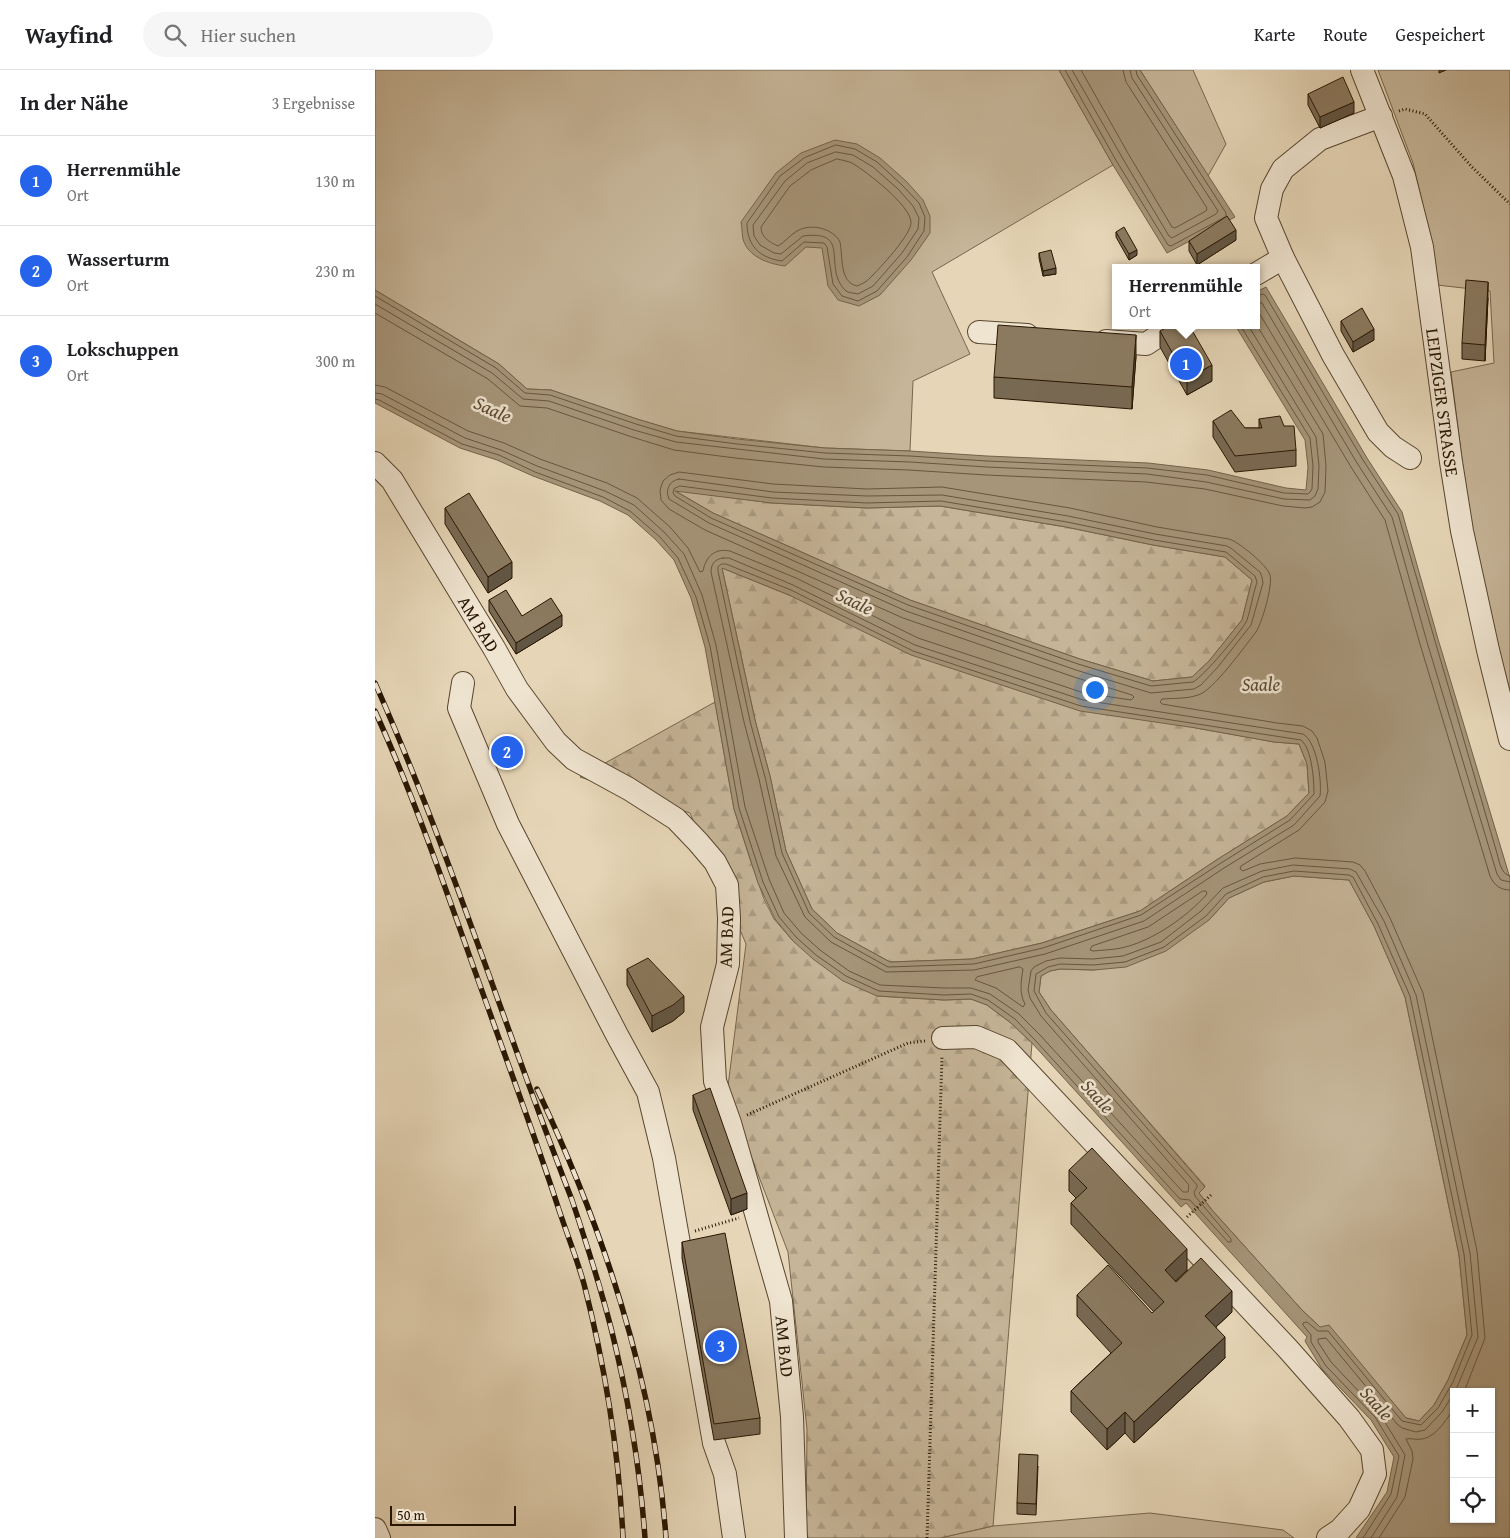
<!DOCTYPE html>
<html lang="de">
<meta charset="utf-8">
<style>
body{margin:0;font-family:"Gentium Book Plus",serif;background:#f6f6f6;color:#202124}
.controls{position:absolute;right:15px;bottom:15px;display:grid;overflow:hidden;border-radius:0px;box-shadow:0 1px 4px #0004}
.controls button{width:45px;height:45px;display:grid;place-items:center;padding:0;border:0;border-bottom:1px solid #e0e0e0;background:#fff;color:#202124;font:25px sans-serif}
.scale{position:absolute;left:15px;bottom:12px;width:126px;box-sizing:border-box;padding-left:5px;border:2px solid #291602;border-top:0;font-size:14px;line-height:18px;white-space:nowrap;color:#291602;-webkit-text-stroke:4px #efe4d0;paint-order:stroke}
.you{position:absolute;left:719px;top:619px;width:18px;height:18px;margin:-12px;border:4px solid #fff;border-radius:50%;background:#1a73e8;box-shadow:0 0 0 8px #1a73e833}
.badge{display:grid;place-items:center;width:32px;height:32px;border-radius:50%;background:#2563eb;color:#fff;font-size:16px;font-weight:700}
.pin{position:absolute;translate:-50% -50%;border:2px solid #fff;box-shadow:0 1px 5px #0006}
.popup{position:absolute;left:737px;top:194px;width:148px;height:65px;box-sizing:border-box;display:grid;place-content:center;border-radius:0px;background:#fff;filter:drop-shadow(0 1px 4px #0005);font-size:16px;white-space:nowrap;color:#757577}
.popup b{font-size:19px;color:#202124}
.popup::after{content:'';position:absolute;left:50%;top:100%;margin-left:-10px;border:10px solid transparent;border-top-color:#fff}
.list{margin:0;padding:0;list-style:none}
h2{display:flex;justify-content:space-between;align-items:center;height:65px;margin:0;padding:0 20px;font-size:21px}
h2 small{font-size:16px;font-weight:400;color:#757577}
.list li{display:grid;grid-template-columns:32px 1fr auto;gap:15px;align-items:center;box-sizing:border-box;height:90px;padding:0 20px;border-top:1px solid #e0e0e0}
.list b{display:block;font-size:19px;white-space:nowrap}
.list p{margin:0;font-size:16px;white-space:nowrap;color:#757577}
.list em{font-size:16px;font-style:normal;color:#757577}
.icon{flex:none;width:28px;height:28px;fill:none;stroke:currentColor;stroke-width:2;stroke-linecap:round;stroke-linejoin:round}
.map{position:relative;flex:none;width:1135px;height:1468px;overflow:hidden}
header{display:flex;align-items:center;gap:30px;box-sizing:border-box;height:70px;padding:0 25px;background:#fff;border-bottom:1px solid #e0e0e0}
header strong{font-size:24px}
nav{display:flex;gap:28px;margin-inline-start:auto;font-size:18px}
.search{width:350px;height:45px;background:#f6f6f6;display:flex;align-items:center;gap:12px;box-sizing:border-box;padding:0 18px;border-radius:28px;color:#757577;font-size:19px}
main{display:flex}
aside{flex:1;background:#fff}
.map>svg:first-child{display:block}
.green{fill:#c6b598;stroke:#78664d}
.forest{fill:url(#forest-firs);stroke:#78664d}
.water{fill:#a69579;stroke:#746249;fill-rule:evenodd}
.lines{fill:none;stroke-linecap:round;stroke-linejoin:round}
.shore{stroke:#68563e;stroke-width:1}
.minor-casing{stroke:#58462f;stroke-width:24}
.path{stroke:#291602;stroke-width:3;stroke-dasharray:1 2.5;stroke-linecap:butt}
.minor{stroke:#efe4d0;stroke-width:22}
.rail-casing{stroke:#291602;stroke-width:5.5}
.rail{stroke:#efe4d0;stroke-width:4;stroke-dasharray:11;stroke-linecap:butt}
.wall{fill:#786953;stroke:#291602}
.shaded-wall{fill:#615543;stroke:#291602}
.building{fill:#8b7a60;stroke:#291602}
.labels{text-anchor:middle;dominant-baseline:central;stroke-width:5;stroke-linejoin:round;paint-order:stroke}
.street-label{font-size:18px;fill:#291602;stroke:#efe4d0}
.water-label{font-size:19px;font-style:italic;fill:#5b4932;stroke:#efe4d0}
</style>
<header>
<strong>Wayfind</strong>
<div class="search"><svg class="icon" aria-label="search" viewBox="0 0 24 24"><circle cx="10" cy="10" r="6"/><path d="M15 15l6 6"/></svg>Hier suchen</div>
<nav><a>Karte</a><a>Route</a><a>Gespeichert</a></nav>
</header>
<main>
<aside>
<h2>In der Nähe<small>3 Ergebnisse</small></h2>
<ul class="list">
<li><span class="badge">1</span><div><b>Herrenmühle</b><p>Ort</p></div><em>130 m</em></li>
<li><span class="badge">2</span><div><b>Wasserturm</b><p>Ort</p></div><em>230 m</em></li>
<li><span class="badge">3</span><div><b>Lokschuppen</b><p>Ort</p></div><em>300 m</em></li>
</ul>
</aside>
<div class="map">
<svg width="1135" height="1468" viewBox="0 0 1135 1468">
<defs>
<pattern id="forest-firs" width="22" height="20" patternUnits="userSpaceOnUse" patternTransform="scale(1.25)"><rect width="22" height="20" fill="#c6b598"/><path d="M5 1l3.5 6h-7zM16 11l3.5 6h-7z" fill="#aa9b81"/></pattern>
</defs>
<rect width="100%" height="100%" fill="#e6d6b7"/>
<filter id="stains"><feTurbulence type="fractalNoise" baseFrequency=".004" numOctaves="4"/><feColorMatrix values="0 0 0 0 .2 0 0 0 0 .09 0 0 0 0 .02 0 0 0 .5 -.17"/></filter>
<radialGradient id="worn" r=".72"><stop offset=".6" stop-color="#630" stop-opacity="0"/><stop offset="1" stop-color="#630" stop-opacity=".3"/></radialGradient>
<path class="green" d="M 0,0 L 684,0 L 738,95 L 557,202 L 595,284 L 538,311 L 535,381 L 450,378 L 302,361 L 262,349 L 176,320 L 152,319 L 124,294 L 0,220 Z
M 765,0 L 818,0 L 851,74 L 833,106 Z
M 1003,0 L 1135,0 L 1135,628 L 1095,453 L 1076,302 L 1119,293 L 1115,221 L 1062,215 L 1057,175 L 1038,93 Z
M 919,806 L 974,810 L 999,856 L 1030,927 L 1084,1185 L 1092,1265 L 1073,1310 L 1059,1335 L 1044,1351 L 1031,1348 L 945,1257 L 927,1240 L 837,1140 L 824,1123 L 830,1116 L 676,940 L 664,922 L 666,906 L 675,901 L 685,899 L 719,900 L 834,850 L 854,828 L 889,812 Z
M 775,1443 L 908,1460 L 919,1468 L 565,1468 L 618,1456 Z"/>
<path class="forest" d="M 299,420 L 397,433 L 492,438 L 565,436 L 691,457 L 778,475 L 850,487 L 877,510 L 867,550 L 834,591 L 817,607 L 778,611 L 705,589 L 535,530 L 338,443 Z
M 347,498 L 414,525 L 821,658 L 899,672 L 924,674 L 932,694 L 934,723 L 912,746 L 843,789 L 765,841 L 667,873 L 597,889 L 515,892 L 462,863 L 437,839 L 411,781 L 395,706 L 380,650 Z
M 340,632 L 359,739 L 375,789 L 389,829 L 399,849 L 418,871 L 502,926 L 569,930 L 596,929 L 612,935 L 636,953 L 657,973 L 618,1456 L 565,1468 L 431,1468 L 432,1359 L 413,1182 L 352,1024 L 371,874 L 315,743 L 205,707 Z"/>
<path class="water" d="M 684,0 L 765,0 L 860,147 L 792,183 L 738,95 Z
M 460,70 L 482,74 L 505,88 L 531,111 L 548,130 L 555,146 L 555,163 L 536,190 L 505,225 L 484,236 L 463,230 L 453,216 L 447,178 L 431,177 L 410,196 C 394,194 373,187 368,169 C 367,164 367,157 366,152 L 401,103 L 426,83 Z
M 891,217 L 992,388 L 1027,442 L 1063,569 L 1135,808 L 1135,1468 L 981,1468 L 1012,1422 L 1019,1387 L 996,1350 L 947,1299 L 930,1271 L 932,1267 L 811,1133 L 806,1137 L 657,973 L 636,953 L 612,935 L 596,929 L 569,930 L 502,926 L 468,911 L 438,889 L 418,871 L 400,849 L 383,813 L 359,739 L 330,577 L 316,528 L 299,490 L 281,470 L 253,445 L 225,431 L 158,406 L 122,390 L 85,378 L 0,333 L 0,220 L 124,294 L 152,319 L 176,320 L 262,349 L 302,361 L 362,369 L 450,378 L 535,381 L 612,386 L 773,393 L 833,400 L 911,418 L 931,420 L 933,397 L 930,370 L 860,255 L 881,255 L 881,222 ZM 300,421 L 397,433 L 492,438 L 565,436 L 691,457 L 778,475 L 850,487 L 877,510 L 867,550 L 834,591 L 817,607 L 778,611 L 705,589 L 535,530 L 338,443 ZM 347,498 L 414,525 L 536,585 L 705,641 L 821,658 L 899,672 L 924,674 L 932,694 L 934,723 L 912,746 L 843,789 L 765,841 L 667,873 L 597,889 L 515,892 L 462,863 L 437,839 L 411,781 L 395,706 L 380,650 ZM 919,806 L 974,810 L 999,856 L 1030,927 L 1084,1185 L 1092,1265 L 1073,1310 L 1059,1335 L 1044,1351 L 1031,1348 L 954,1255 L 945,1257 L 927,1240 L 837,1140 L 824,1123 L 830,1117 L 676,940 L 664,922 L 666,906 L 675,901 L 685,899 L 719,900 L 751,897 L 791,881 L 834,850 L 854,828 L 889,812 ZM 1079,1322 L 1116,1322 L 1116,1449 L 1079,1449 Z"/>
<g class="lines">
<path class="shore" d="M 690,0 L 742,92 L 793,175 L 796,176 L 850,147
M 697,0 L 748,89 L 794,166 L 797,168 L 841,144 L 843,141 L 757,8 L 755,0
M 706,0 L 754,85 L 797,157 L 800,158 L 831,141 L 832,138 L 751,12 L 748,0
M 761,0 L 762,5 L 851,143 L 851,146
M 461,75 L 480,79 L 502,92 L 527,115 L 544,133 L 550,147 L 549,161 L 532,187 L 502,221 L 483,231 L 467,226 L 458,214 L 452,177 L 449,173 L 429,172 L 407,191 C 385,188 372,176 372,153 L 405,106 L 429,88 Z
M 461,82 L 478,85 L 498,97 L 523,119 L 538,136 L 544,148 L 543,159 L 527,183 L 498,216 L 483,224 C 479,223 474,223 471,221 C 470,220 467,217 466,215 C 451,192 474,160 428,166 L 406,184 L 399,183 L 385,175 L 379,166 L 378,155 L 410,111 L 432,93 Z
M 462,89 C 467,90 472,91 477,93 C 492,102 535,135 536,152 C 537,164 504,199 495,208 C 492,212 486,214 482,216 C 464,212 468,186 465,172 C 458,158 435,153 422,161 C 415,165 410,172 403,176 C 394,172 386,167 386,157 L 415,116 L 436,100 Z
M 0,226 L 121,298 L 150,323 L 175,325 L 261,354 L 301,366 L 362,374 L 450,383 L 535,386 L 612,391 L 772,398 L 832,405 L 909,423 L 933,424 L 935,422 L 937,419 L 938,396 L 935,368 L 865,255
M 881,226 L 888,224 L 890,225 L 988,390 L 1023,444 L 1121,780 C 1124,789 1125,804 1135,806
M 881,232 L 887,233 L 982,393 L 1017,447 L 1052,572 L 1122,804 L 1126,810 L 1135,812
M 0,234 L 117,303 L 148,329 L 174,331 L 259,360 L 301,372 L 449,389 L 535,392 L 612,397 L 772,404 L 831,412 L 909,429 L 935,430 L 940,426 L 943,419 L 944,396 L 941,367 L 873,255
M 881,240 L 883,241 L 976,397 L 1010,450 L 1045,574 L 1115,806 C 1119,815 1125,820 1135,820
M 0,243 L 113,309 L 145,336 L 172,338 L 257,367 L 299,380 L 360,388 L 449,397 L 534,400 L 611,405 L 771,412 L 830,419 L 908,436 L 930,438 L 937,437 L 945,432 L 950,422 L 951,396 L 948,364 L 881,254
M 0,315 L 10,317 L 93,361 L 129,373 L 165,389 L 232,413 L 262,428 L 295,457 L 313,478 L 325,502 L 328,501 C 331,486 340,478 355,481 L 421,508 L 543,568 L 709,623 L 756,630 L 759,627 L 757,625 L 699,607 L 528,548 L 330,460 L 294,439 L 286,430 L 285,420 L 288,411 L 295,405 L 304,402 L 398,414 L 492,419 L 567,417 L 695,438 L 782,457 L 854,469 C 864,472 892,495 895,505 C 898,515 887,553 881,562 C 870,576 838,621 823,625 C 812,629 799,628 787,629 L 785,632 L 787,634 L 902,653 L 928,656 L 937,661 L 942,668 L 950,692 L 953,721 L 950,732 L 924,760 L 866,796 L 865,799 L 868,801 L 885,794 L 920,788 L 978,792 L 985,795 L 990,801 L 1015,848 L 1048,923 L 1102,1181 L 1110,1268 L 1089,1322
M 0,323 L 7,324 L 90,368 L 126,380 L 162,396 L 230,421 L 259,435 L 289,462 L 309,484 L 327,525 L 341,575 L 370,737 L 394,809 L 409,843 L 426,863 L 445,880 L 474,901 L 505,915 L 569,918 L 596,918 L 615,924 L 644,944 L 665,965 L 808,1122 L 813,1122 L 814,1115 L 666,946 L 655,928 L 653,920 L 656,901 L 659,897 L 671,891 L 685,888 L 718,889 L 748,886 L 786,872 L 826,841 L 848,818 L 887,801 L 918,795 L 975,799 L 981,802 L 1009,851 L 1041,925 L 1095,1183 L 1103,1267 L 1080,1322
M 0,329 L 4,330 L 87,374 L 124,385 L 160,402 L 228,427 L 255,441 L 285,467 L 303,488 L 321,527 L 335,576 L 364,738 L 388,812 L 404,847 L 421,867 L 441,885 L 471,906 L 504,921 L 569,925 L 596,924 L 613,930 L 640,949 L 660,970 L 805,1129 L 815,1130 L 853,1172 L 856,1172 L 856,1169 L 820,1126 L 819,1122 L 822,1117 L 822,1115 L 671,943 L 659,921 L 661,904 L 673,897 L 685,894 L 718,895 L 750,892 L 789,877 L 831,846 L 851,824 L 888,807 L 919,801 L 974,805 L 978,807 L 1003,854 L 1035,926 L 1089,1184 L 1097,1265 L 1078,1312 L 1063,1338 L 1046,1355 L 1027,1351 L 953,1261 L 943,1261 L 932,1252 L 928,1253 L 928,1255 L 936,1265 L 936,1272 L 951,1296 L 1000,1347 L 1024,1386 L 1016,1424 L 988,1468
M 304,409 L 398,422 L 492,426 L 567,425 L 693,446 L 780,464 L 852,476 L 857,479 L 885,502 L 887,507 L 888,513 L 876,555 L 842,598 L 826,615 L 819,619 L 776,623 L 701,600 L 531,541 L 334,453 L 294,429 C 290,420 294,411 304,409 Z
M 305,416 L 397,428 L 492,433 L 566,431 L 692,452 L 779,470 L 851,482 L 880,506 L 882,512 C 878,524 876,538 872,550 C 868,560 827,608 818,612 L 776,616 L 703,594 L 533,535 L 336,448 L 300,426 L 298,423 L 299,419 Z
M 348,488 L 354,488 L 418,515 L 540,575 L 708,630 L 928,664 C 942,672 947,711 945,726 L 919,755 L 849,798 L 769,851 L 670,884 L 599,900 L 511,902 L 456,872 L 430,847 L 401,786 L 384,709 L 369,652 L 336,502 C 336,494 340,489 348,488 Z
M 347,494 L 351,494 L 416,520 L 538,581 L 706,636 L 926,670 C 937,679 939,710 939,724 L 915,750 L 846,793 L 766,845 L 668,878 L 599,894 L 513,897 L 459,867 L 434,843 L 407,783 L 390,707 L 375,651 L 343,501 L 343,497 Z
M 828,821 L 831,821 L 832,824 C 812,847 776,872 746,878 C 737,880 727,880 718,881 L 715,880 L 717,876 L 773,857 Z
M 645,897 L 648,899 C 646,911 644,923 650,934 L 648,937 L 621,918 L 600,910 L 602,907 Z
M 996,1468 L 1022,1427 L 1030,1385 L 1005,1344 L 956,1292 L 943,1272 L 943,1269 L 951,1268 L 1022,1354 L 1027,1358 L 1041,1362 L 1050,1360 L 1067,1342 L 1079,1323
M 1004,1468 L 1030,1427 L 1038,1389 L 1037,1381 L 1031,1369 C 1036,1368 1042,1370 1047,1369 C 1061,1367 1072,1349 1079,1338"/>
<g class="minor-casing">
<g id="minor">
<path id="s1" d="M 987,0 L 1029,106 L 1047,177 L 1076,392 L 1087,461 L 1113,580 L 1135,669"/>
<path d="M 1006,46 L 945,69 L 908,99 L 897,119 L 891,148 L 908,188 L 958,285 L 1003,362 L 1018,377 L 1035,388"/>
<path d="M 881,204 L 908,188"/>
<path d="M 604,262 L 652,265"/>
<path d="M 731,271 L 771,274 L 800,255"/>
<path id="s2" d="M 0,393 L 17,410 L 119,578 L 142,619 L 181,672 L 199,689 L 254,719 L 301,749 L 323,772 L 340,792 L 352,815 L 354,848 L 353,894 L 337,957 L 340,1011 L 355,1053 L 406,1231 L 417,1347 L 421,1468"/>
<path d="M 88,613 L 84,638 L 133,754 L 242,965 L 273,1022 L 289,1088 L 339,1373 L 350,1404 L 359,1468"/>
<path d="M 568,968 L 601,967 L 632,980 L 913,1279 L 974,1348 L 997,1380 L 1000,1404 L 984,1439 L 965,1460 L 953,1468"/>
<path d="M 0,1459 L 4,1468"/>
</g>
</g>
<path class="path" d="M 1024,41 L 1030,39 L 1050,44 L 1096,96 L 1135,134
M 372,1045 L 533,973 L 550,971
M 812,1147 L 837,1124
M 320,1161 L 364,1148
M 552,1468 L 567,986"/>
<use href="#minor" class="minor"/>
<g class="rail-casing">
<path id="rail" d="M 0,613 C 75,782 130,958 197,1130 C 211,1172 225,1215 236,1258 C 253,1326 265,1398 270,1468
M 0,641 C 45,740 79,844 116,946 C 139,1011 163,1075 184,1140 C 192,1164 202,1189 209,1214 C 230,1296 244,1383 248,1468
M 162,1019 C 228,1158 280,1314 291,1468"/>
</g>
<use href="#rail" class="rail"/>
</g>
<path class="wall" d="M 933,24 L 979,43 L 945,58 L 933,35 Z
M 741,162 L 762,185 L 754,190 L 741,167 Z
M 861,170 L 822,195 L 814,181 L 814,171 Z
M 664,183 L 681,204 L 668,206 L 664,188 Z
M 1113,228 L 1110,291 L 1087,289 L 1087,273 Z
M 966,251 L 999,270 L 978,282 L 966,261 Z
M 785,261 L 837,311 L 812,325 L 785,277 Z
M 761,286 L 757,339 L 619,328 L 619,307 Z
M 884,349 L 909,356 L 921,380 L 921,396 L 860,402 L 838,367 L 838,351 L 870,358 L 884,358 Z
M 70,438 L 137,508 L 113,523 L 70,454 Z
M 114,530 L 147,546 L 187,556 L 141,584 L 114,541 Z
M 252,899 L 309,942 L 298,951 L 277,962 L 252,915 Z
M 318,1025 L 372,1139 L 356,1145 L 318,1040 Z
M 694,1100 L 812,1200 L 857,1242 L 841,1257 L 850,1288 L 759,1373 L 750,1363 L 732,1380 L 696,1342 L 696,1321 L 736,1283 L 702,1246 L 702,1225 L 777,1243 L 779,1242 L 696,1154 L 696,1133 L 701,1128 L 694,1121 Z
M 307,1172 L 385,1348 L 385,1364 L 339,1370 L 307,1188 Z
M 663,1396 L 661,1445 L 642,1444 L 642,1433 Z"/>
<path class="shaded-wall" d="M 1064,0 L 1071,0 L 1064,3 Z
M 979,32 L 979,43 L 945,58 L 945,47 Z
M 861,160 L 861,170 L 822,195 L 822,184 Z
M 762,180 L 762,185 L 754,190 L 754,184 Z
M 681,198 L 681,204 L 668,206 L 668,201 Z
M 1113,212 L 1113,228 L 1110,291 L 1110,275 Z
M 999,259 L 999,270 L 978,282 L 978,272 Z
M 761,265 L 761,286 L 757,339 L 757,317 Z
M 837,295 L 837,311 L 812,325 L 812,309 Z
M 137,492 L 137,508 L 113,523 L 113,507 Z
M 187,545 L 187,556 L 141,584 L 141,573 Z
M 309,926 L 309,942 L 298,951 L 277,962 L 277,946 Z
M 372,1123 L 372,1139 L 356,1145 L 356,1129 Z
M 812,1179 L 812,1200 L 790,1221 L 790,1200 Z
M 857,1221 L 857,1242 L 830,1267 L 830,1246 Z
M 850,1267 L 850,1288 L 759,1373 L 759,1352 Z
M 750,1342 L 750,1363 L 732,1380 L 732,1359 Z"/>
<path class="building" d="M 968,7 L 979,32 L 945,47 L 933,24 Z
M 852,146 L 861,160 L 822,184 L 814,171 Z
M 749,157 L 762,180 L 754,184 L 741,162 Z
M 676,180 L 681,198 L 668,201 L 664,183 Z
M 1091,210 L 1113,212 L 1110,275 L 1087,273 Z
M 987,238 L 999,259 L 978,272 L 966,251 Z
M 623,255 L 761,265 L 757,317 L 619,307 Z
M 796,255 L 814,255 L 837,295 L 812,309 L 785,261 Z
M 856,340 L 870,358 L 887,358 L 884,349 L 905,346 L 909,356 L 919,356 L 921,380 L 860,386 L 838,351 Z
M 94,423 L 137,492 L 113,507 L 70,438 Z
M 131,520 L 147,546 L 176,528 L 187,545 L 141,573 L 114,530 Z
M 273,888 L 309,926 L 298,935 L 277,946 L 252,899 Z
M 335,1018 L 372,1123 L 356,1129 L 318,1025 Z
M 717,1078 L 812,1179 L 790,1200 L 801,1212 L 826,1188 L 857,1221 L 830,1246 L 850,1267 L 759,1352 L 750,1342 L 732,1359 L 696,1321 L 747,1273 L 702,1225 L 733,1195 L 777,1243 L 789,1232 L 696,1133 L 712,1118 L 694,1100 Z
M 350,1163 L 385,1348 L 339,1354 L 307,1172 Z
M 644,1384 L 663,1385 L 661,1434 L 642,1433 Z"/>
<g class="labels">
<g class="street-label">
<text stroke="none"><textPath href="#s1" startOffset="344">LEIPZIGER STRASSE</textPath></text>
<text stroke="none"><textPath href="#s2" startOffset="192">AM BAD</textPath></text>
<text transform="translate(351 867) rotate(-88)">AM BAD</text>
<text stroke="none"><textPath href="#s2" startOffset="1034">AM BAD</textPath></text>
</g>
<g class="water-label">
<text transform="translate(118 339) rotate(24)">Saale</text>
<text transform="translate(480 531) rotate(26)">Saale</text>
<text x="886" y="614">Saale</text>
<text transform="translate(723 1026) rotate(48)">Saale</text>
<text transform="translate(1002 1333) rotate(48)">Saale</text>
</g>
</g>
<rect width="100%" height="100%" filter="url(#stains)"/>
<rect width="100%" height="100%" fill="url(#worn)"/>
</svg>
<div class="controls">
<button>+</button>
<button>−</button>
<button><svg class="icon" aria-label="locate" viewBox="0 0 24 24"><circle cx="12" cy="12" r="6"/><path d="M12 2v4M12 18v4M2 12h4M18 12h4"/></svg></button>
</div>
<div class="scale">50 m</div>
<div class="you"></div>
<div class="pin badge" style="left:811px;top:294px">1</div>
<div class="popup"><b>Herrenmühle</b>Ort</div>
<div class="pin badge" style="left:132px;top:682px">2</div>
<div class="pin badge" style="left:346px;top:1276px">3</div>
</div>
</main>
